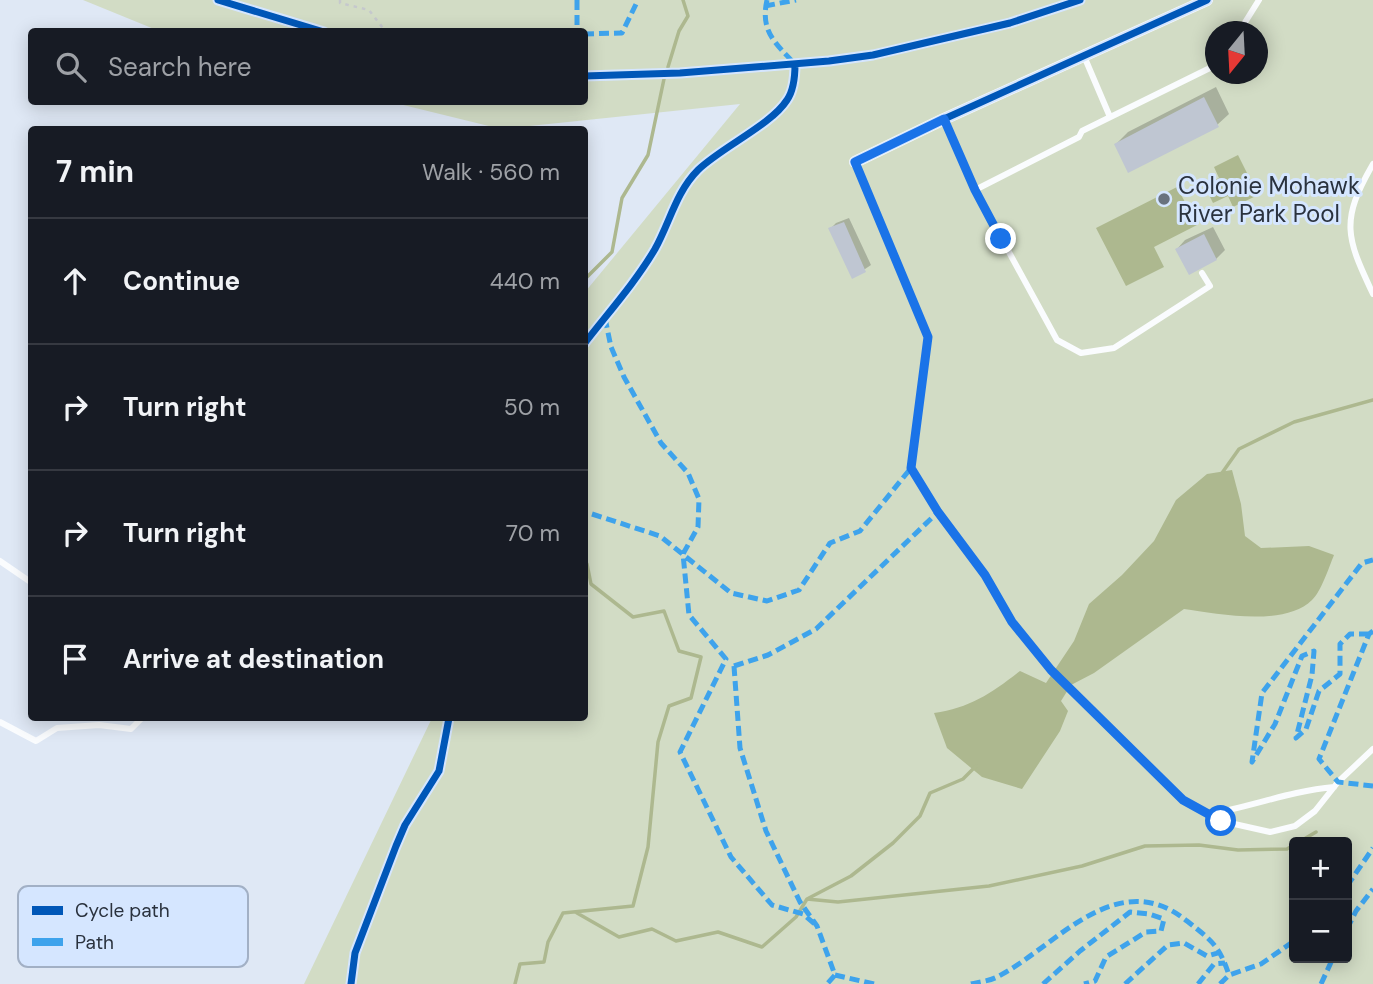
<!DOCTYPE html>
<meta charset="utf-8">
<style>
body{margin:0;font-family:"DM Sans",sans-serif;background:#242831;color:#f1f3f6}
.controls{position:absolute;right:21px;bottom:21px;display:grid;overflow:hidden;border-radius:7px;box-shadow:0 4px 18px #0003}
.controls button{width:63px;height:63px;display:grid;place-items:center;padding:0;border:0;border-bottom:2px solid #363941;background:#171b24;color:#f1f3f6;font:35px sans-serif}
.compass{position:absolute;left:1205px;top:21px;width:63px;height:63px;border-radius:50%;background:#171b24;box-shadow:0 4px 18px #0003;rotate:198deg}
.stop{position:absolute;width:21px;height:21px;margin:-16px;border:5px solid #1a73e8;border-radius:50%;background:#fff}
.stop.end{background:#1a73e8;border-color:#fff;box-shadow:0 2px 7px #0008}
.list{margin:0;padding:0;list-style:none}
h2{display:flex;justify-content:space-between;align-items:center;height:91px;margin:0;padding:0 28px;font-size:30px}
h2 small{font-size:23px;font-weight:400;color:#9ea1a6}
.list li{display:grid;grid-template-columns:46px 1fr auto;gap:21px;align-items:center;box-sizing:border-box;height:126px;padding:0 28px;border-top:2px solid #363941}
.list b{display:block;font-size:26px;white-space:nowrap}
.list em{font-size:23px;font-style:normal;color:#9ea1a6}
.icon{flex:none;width:38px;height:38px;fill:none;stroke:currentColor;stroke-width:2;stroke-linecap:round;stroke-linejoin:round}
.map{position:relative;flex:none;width:1373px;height:984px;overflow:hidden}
.search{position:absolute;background:#171b24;box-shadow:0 4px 18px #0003;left:28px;top:28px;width:560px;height:77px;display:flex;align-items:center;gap:18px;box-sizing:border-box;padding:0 24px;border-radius:7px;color:#9ea1a6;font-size:26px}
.panel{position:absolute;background:#171b24;box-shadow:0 4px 18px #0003;left:28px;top:126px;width:560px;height:595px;border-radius:7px}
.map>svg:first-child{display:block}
.green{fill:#d2dcc5;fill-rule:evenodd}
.water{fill:#adb88f}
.shadow{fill:#0003}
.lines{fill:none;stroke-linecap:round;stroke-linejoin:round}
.stream{stroke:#adb88f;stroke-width:3.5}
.building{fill:#bfc6d2}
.path{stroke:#c5c8cd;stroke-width:2.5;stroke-dasharray:3.5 5;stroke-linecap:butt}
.service{stroke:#fafcfe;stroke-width:6}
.minor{stroke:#fafcfe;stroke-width:12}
.quiet{stroke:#3ea3ec;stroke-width:5;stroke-dasharray:10 5;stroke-linecap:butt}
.cycleway-casing{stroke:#d5e6ff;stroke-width:11}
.cycleway{stroke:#0057b8;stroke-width:7}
.route{stroke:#1a73e8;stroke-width:9}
.poi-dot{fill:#69727e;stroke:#d5e6ff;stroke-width:2.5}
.labels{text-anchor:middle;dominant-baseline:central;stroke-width:6;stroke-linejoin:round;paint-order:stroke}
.poi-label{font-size:24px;fill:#2a323e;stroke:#d5e6ff;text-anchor:start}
.key{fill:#d5e6ff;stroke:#a2b0c5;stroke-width:2}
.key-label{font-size:19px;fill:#2a323e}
</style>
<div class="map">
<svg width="1373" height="984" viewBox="0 0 1373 984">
<rect width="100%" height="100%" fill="#dfe8f5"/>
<path class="green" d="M 83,0 L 1373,0 L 1373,984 L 304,984 L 432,718 L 584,718 L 585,292 L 740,104 L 501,129 L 391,102 L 584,102 L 584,32 L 159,31 ZM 1216,32 L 1258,32 L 1258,74 L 1216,74 ZM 1294,842 L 1347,842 L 1347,958 L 1294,958 Z"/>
<path class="water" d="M 1238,155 L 1258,195 L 1233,207 L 1228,196 L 1213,203 L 1204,185 L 1219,178 L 1214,167 Z
M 1177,187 L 1197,225 L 1154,247 L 1164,267 L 1126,286 L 1096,228 Z
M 1232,470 L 1241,504 L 1245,536 L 1261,548 L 1309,546 L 1334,555 C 1329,567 1321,592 1312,600 C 1285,627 1218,614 1184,609 L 1094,673 L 1071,685 L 1061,701 L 1068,711 L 1060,731 L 1022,789 L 982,777 L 947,748 L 934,713 C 970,708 992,693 1020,671 L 1046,683 L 1074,641 L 1089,604 L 1122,575 L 1154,541 L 1176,500 L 1207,474 Z"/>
<path class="shadow" d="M 1216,87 L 1229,114 L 1217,125 L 1116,144 L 1128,132 Z
M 849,218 L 871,265 L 853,277 L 830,229 L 836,223 Z
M 1213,227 L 1225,250 L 1216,259 L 1177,249 L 1185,240 Z"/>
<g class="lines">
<path class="stream" d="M 668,67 L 679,31 L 688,16 L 683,0
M 584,280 L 612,252 L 622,198 L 648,155 L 664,79
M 1222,473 L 1239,449 L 1294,422 L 1373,400
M 1299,842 L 1316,832
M 807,899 L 838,902 L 989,886 L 1082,866 L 1145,846 L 1199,845 L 1238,850 L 1287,849 L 1294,845
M 577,913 L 619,937 L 652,929 L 676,941 L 718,932 L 762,947 L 796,917 L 807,899 L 851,876 L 893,843 L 920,816 L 930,793 L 963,779 L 976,766
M 515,984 L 520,964 L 544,962 L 548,942 L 563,913 L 633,906 L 648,847 L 658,742 L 669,706 L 691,698 L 701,657 L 679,651 L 664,611 L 633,617 L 591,584 L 587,564 L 584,562"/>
</g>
<path class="building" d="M 1204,97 L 1219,127 L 1128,173 L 1114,144 Z
M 844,222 L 866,272 L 852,279 L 828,228 Z
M 1204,234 L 1217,260 L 1189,275 L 1175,249 Z"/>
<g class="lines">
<path class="path" d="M 340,0 L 340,3 L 369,10 L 386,32"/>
<path class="service" d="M 1239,32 L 1259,0
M 1084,56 L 1110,117
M 944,119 L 975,190 L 1079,137 L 1082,131 L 1216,65
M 855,162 L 928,336 L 911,468 L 938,512 L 985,575 L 1012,623 L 1051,670 L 1183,800 L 1221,821 L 1270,832 L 1295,826 L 1315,811 L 1338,782 L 1373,749
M 1373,164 C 1340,221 1346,237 1373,294
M 975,190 L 1057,340 L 1081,353 L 1114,348 L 1210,286 L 1202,273
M 0,561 L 32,583
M 0,722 L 36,741 L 57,728 L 99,725 L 131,729 L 142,718
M 1210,814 C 1253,806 1291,791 1334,787"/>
<path class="minor" d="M 855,162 L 944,119 L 1207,0"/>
<path class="quiet" d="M 577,0 L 577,32
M 767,0 C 760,31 775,43 795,64
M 765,6 L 796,0
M 584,34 L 622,33 L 638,0
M 605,318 L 611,347 L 624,377 L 661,443 L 688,473 L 699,499 L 698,527 L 683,554 L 689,615 L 726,659 L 680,752 L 731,857 L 772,905 L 803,914 L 817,926
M 592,514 L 660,536 L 731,593 L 767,601 L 799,590 L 830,543 L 860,531 L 911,468
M 1373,631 L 1369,634 L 1319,759 L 1338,782 L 1373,786
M 1369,634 L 1350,634 L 1340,644 L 1340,674 L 1319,691 L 1306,729 L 1296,738 L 1312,675 L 1314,651 L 1302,656 L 1275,724 L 1252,762 L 1262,693 L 1362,563 L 1373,560
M 734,666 L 740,748 L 766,831 L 800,902 L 817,926 L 835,975 L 827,984
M 734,666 L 768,655 L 816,629 L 938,512
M 1347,886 L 1373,848
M 1347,929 L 1356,911 L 1373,889
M 835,975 L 874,984
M 971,984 C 979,982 989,981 997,977 C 1056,947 1116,864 1187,921 C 1212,941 1219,945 1229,975
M 1043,984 L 1080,951 L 1130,912 L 1149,914 L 1164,919 L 1161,931 L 1146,932 L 1106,957 L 1095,981 L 1084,984
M 1125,984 L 1168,945 L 1184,943 L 1207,956 L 1221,952
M 1198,984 L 1214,964 L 1225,963
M 1220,984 L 1229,975 L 1261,964 L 1294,941
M 1321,984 L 1333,958"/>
<g class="cycleway-casing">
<path id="cycleway" d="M 218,0 L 324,32
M 584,76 L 680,73 L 829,61 L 873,55 L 1010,23 L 1080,0
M 855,162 L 944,119 L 1207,0
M 584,344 C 608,313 635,283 655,249 C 670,222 676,192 698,170 C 722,147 771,125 787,100 C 794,90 795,76 795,64
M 351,984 L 355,953 L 396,846 L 405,825 L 439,771 L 449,718"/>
</g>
<use href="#cycleway" class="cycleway"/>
</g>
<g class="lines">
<path class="route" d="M 1001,239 L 975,190 L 944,119 L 855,162 L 928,337 L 911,468 L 938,512 L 985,575 L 1012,622 L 1051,670 L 1183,800 L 1221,821"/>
</g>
<circle class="poi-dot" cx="1164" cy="199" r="7"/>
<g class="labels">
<g class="poi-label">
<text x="1178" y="185">Colonie Mohawk<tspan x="1178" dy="28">River Park Pool</tspan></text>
</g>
</g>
<rect x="18" y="886" width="230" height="81" rx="10" class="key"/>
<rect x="32" y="906" width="31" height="9" fill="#0057b8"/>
<rect x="32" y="938" width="31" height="8" fill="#3ea3ec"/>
<g class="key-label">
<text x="75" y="917">Cycle path</text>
<text x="75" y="949">Path</text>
</g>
</svg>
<div class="controls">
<button>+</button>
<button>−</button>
</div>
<svg class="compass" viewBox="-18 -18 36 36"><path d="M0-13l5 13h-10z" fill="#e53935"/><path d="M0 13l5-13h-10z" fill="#9ea1a6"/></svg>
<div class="stop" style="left:1221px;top:821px"></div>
<div class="stop end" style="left:1001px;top:239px"></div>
<div class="search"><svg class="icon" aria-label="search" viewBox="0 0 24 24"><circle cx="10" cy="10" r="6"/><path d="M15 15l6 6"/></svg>Search here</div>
<section class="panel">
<h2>7 min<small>Walk · 560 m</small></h2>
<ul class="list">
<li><svg class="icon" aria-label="ahead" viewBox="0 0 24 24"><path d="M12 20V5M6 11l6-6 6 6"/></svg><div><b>Continue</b></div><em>440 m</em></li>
<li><svg class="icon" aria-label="right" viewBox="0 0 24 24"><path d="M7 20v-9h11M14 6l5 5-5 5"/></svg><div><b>Turn right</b></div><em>50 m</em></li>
<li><svg class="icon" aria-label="right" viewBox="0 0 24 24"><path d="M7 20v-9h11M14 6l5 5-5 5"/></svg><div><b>Turn right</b></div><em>70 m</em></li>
<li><svg class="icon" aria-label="arrive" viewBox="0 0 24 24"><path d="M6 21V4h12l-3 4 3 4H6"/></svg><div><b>Arrive at destination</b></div></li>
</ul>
</section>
</div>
